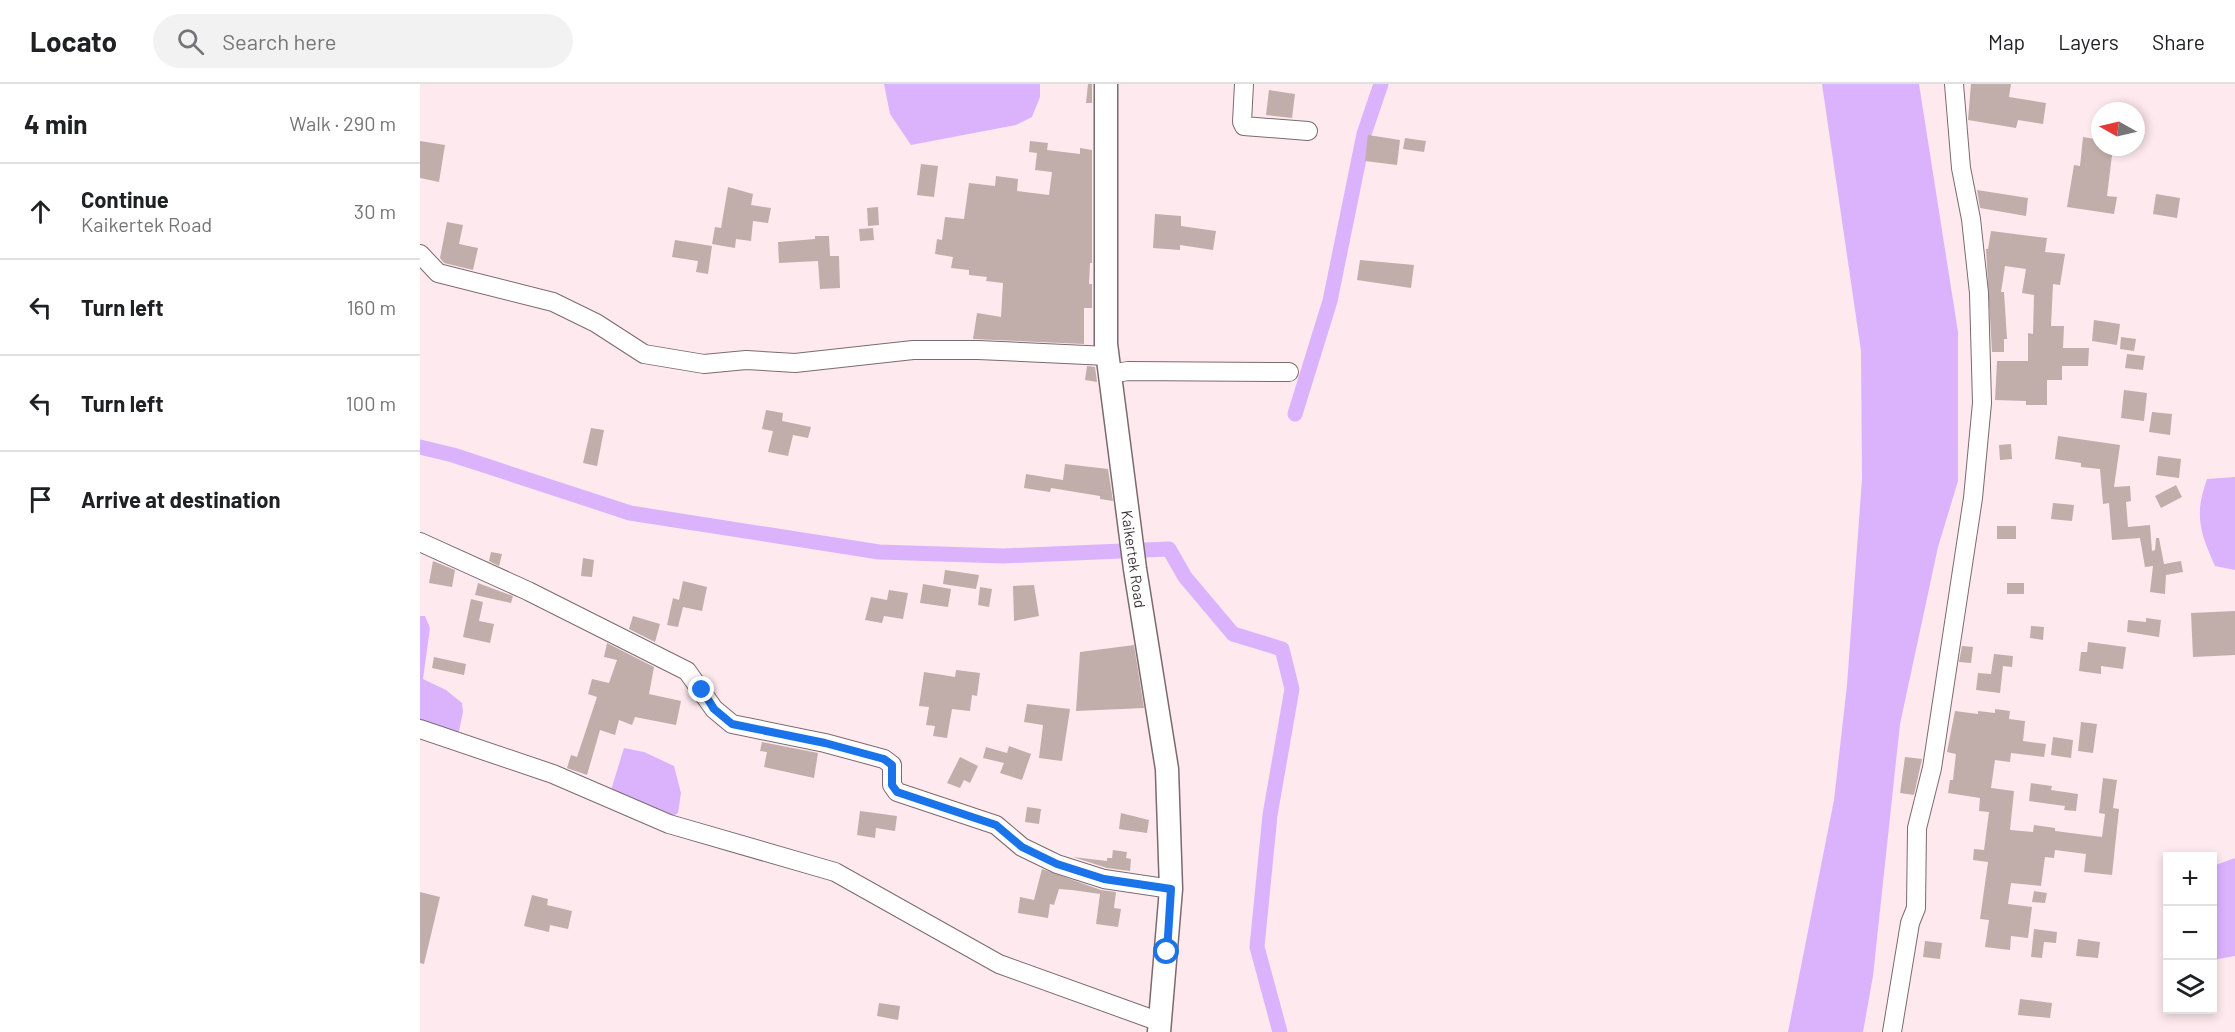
<!DOCTYPE html>
<meta charset="utf-8">
<style>
body{margin:0;font-family:Barlow,sans-serif;background:#f2f2f2;color:#202124}
.controls{position:absolute;right:18px;bottom:18px;display:grid;overflow:hidden;border-radius:0px;box-shadow:0 3px 9px #0003}
.controls button{width:54px;height:54px;display:grid;place-items:center;padding:0;border:0;border-bottom:2px solid #e0e0e0;background:#fff;color:#202124;font:30px sans-serif}
.compass{position:absolute;left:1671px;top:18px;width:54px;height:54px;border-radius:50%;background:#fff;box-shadow:0 3px 9px #0003;rotate:278deg}
.stop{position:absolute;width:18px;height:18px;margin:-14px;border:4px solid #1a73e8;border-radius:50%;background:#fff}
.stop.end{background:#1a73e8;border-color:#fff;box-shadow:0 2px 6px #0008}
.list{margin:0;padding:0;list-style:none}
h2{display:flex;justify-content:space-between;align-items:center;height:78px;margin:0;padding:0 24px;font-size:26px}
h2 small{font-size:20px;font-weight:400;color:#757577}
.list li{display:grid;grid-template-columns:39px 1fr auto;gap:18px;align-items:center;box-sizing:border-box;height:96px;padding:0 24px;border-top:2px solid #e0e0e0}
.list b{display:block;font-size:22px;white-space:nowrap}
.list p{margin:0;font-size:20px;white-space:nowrap;color:#757577}
.list em{font-size:20px;font-style:normal;color:#757577}
.icon{flex:none;width:33px;height:33px;fill:none;stroke:currentColor;stroke-width:2;stroke-linecap:round;stroke-linejoin:round}
.map{position:relative;flex:none;width:1815px;height:948px;overflow:hidden}
header{display:flex;align-items:center;gap:36px;box-sizing:border-box;height:84px;padding:0 30px;background:#fff;border-bottom:2px solid #e0e0e0}
header strong{font-size:28px}
nav{display:flex;gap:33px;margin-inline-start:auto;font-size:21px}
.search{width:420px;height:54px;background:#f2f2f2;display:flex;align-items:center;gap:15px;box-sizing:border-box;padding:0 21px;border-radius:33px;color:#757577;font-size:22px}
main{display:flex}
aside{flex:1;background:#fff}
.map>svg:first-child{display:block}
.water{fill:#dbb3fd}
.lines{fill:none;stroke-linecap:round;stroke-linejoin:round}
.canal{stroke:#dbb3fd;stroke-width:15}
.building{fill:#c1adaa}
.minor-casing{stroke:#7b6a6e;stroke-width:20}
.major-casing{stroke:#7b6a6e;stroke-width:25}
.minor{stroke:#fff;stroke-width:18}
.major{stroke:#fff;stroke-width:22}
.route{stroke:#1a73e8;stroke-width:8}
.labels{text-anchor:middle;dominant-baseline:central;stroke-width:4.5;stroke-linejoin:round;paint-order:stroke}
.street-label{font-size:15px;fill:#3c3436;stroke:#fff}
</style>
<header>
<strong>Locato</strong>
<div class="search"><svg class="icon" aria-label="search" viewBox="0 0 24 24"><circle cx="10" cy="10" r="6"/><path d="M15 15l6 6"/></svg>Search here</div>
<nav><a>Map</a><a>Layers</a><a>Share</a></nav>
</header>
<main>
<aside>
<h2>4 min<small>Walk · 290 m</small></h2>
<ul class="list">
<li><svg class="icon" aria-label="ahead" viewBox="0 0 24 24"><path d="M12 20V5M6 11l6-6 6 6"/></svg><div><b>Continue</b><p>Kaikertek Road</p></div><em>30 m</em></li>
<li><svg class="icon" aria-label="left" viewBox="0 0 24 24"><path d="M17 20v-9H6M10 6l-5 5 5 5"/></svg><div><b>Turn left</b></div><em>160 m</em></li>
<li><svg class="icon" aria-label="left" viewBox="0 0 24 24"><path d="M17 20v-9H6M10 6l-5 5 5 5"/></svg><div><b>Turn left</b></div><em>100 m</em></li>
<li><svg class="icon" aria-label="arrive" viewBox="0 0 24 24"><path d="M6 21V4h12l-3 4 3 4H6"/></svg><div><b>Arrive at destination</b></div></li>
</ul>
</aside>
<div class="map">
<svg width="1815" height="948" viewBox="0 0 1815 948">
<rect width="100%" height="100%" fill="#fee9ee"/>
<path class="water" d="M 464,0 L 620,0 L 620,13 L 612,33 L 596,41 L 491,61 L 470,30 Z
M 1402,0 L 1499,0 L 1538,248 L 1538,397 L 1518,463 L 1480,640 L 1453,892 L 1443,948 L 1368,948 L 1414,716 L 1427,601 L 1442,395 L 1441,267 Z
M 1815,393 L 1815,486 L 1795,482 C 1780,448 1774,432 1787,395 Z
M 0,532 L 5,532 L 10,544 L 3,595 L 26,606 L 42,619 L 43,628 L 38,652 L 3,640 L 0,635 Z
M 204,664 L 224,668 L 254,682 L 261,709 L 258,729 L 250,734 L 191,706 Z
M 1815,774 L 1815,872 L 1793,876 L 1793,782 Z"/>
<g class="lines">
<path class="canal" d="M 875,330 L 910,217 L 944,50 L 961,0
M 0,363 L 33,371 L 210,429 L 459,468 L 583,472 L 749,465 L 765,493 L 813,550 L 862,565 L 872,605 L 850,731 L 837,863 L 860,948"/>
</g>
<path class="building" d="M 668,0 L 672,0 L 672,19 L 666,19 Z
M 1551,0 L 1591,0 L 1589,13 L 1626,19 L 1623,40 L 1598,36 L 1596,44 L 1548,36 Z
M 849,6 L 875,10 L 872,34 L 846,31 Z
M 948,51 L 980,56 L 977,81 L 945,77 Z
M 1663,53 L 1680,56 L 1680,63 L 1693,63 L 1687,112 L 1697,113 L 1694,130 L 1647,123 L 1654,81 L 1660,82 Z
M 985,54 L 1006,57 L 1004,68 L 983,65 Z
M 0,57 L 25,61 L 19,98 L 0,94 Z
M 610,57 L 628,59 L 627,66 L 660,70 L 660,64 L 672,66 L 672,179 L 670,179 L 669,200 L 672,200 L 672,224 L 664,224 L 664,260 L 553,255 L 557,229 L 581,233 L 583,199 L 566,197 L 567,193 L 549,191 L 549,186 L 531,184 L 533,173 L 515,170 L 517,155 L 522,156 L 525,133 L 544,135 L 549,99 L 575,102 L 576,92 L 598,95 L 597,107 L 629,111 L 632,88 L 615,86 L 617,69 L 609,68 Z
M 501,80 L 518,82 L 514,113 L 497,111 Z
M 308,103 L 333,110 L 331,121 L 351,124 L 348,139 L 333,137 L 331,157 L 316,155 L 315,164 L 292,160 L 295,143 L 301,144 Z
M 1557,106 L 1608,114 L 1606,132 L 1560,124 Z
M 1736,110 L 1760,114 L 1757,134 L 1733,130 Z
M 458,123 L 459,141 L 448,142 L 447,124 Z
M 735,130 L 761,132 L 761,142 L 796,147 L 793,166 L 760,161 L 760,166 L 733,164 Z
M 27,138 L 43,141 L 39,160 L 58,164 L 53,186 L 24,179 L 20,174 Z
M 453,144 L 454,156 L 440,157 L 439,145 Z
M 1571,147 L 1627,154 L 1625,168 L 1645,170 L 1640,201 L 1633,200 L 1631,242 L 1644,242 L 1643,264 L 1669,264 L 1668,282 L 1642,282 L 1642,296 L 1627,296 L 1627,321 L 1606,321 L 1606,317 L 1575,316 L 1577,277 L 1608,277 L 1608,249 L 1613,250 L 1614,211 L 1602,209 L 1606,185 L 1585,182 L 1581,208 L 1584,208 L 1587,255 L 1584,255 L 1584,268 L 1572,268 L 1566,165 L 1568,165 Z
M 395,152 L 409,152 L 410,172 L 419,172 L 420,204 L 400,205 L 398,177 L 359,179 L 358,158 L 395,155 Z
M 255,156 L 292,162 L 288,190 L 276,188 L 278,177 L 252,173 Z
M 940,176 L 994,181 L 991,204 L 937,196 Z
M 1674,236 L 1700,240 L 1697,261 L 1672,257 Z
M 1701,253 L 1716,255 L 1714,267 L 1700,265 Z
M 1707,270 L 1725,272 L 1723,286 L 1705,284 Z
M 667,282 L 675,283 L 677,298 L 665,296 Z
M 1704,306 L 1727,309 L 1724,337 L 1701,334 Z
M 346,326 L 363,329 L 362,337 L 391,343 L 388,354 L 373,351 L 368,372 L 348,368 L 353,347 L 342,345 Z
M 1732,328 L 1752,330 L 1750,351 L 1729,348 Z
M 171,344 L 184,346 L 177,382 L 163,379 Z
M 1638,352 L 1700,361 L 1694,403 L 1710,402 L 1711,417 L 1706,418 L 1708,443 L 1730,441 L 1732,467 L 1735,466 L 1736,454 L 1739,454 L 1744,480 L 1761,477 L 1763,488 L 1746,491 L 1745,510 L 1730,508 L 1733,482 L 1725,483 L 1720,454 L 1692,456 L 1689,419 L 1683,420 L 1680,385 L 1661,383 L 1661,379 L 1635,375 Z
M 1591,360 L 1592,375 L 1580,376 L 1579,361 Z
M 1738,372 L 1761,375 L 1759,394 L 1736,391 Z
M 645,380 L 688,385 L 693,417 L 680,415 L 680,412 L 631,404 L 630,408 L 604,404 L 606,390 L 643,396 Z
M 1756,401 L 1762,413 L 1741,424 L 1735,412 Z
M 1633,419 L 1654,421 L 1652,437 L 1631,435 Z
M 1577,442 L 1596,442 L 1596,455 L 1577,455 Z
M 71,468 L 82,470 L 79,482 L 69,477 Z
M 163,474 L 174,476 L 172,493 L 161,492 Z
M 13,477 L 35,486 L 32,503 L 9,499 Z
M 525,486 L 559,491 L 556,505 L 523,500 Z
M 263,497 L 287,503 L 282,527 L 263,523 L 258,543 L 247,541 L 253,514 L 259,516 Z
M 58,499 L 93,512 L 91,519 L 55,511 Z
M 1587,499 L 1604,499 L 1604,510 L 1587,510 Z
M 503,500 L 531,505 L 528,523 L 500,519 Z
M 614,501 L 619,532 L 594,537 L 593,502 Z
M 560,503 L 572,505 L 569,523 L 558,521 Z
M 469,506 L 488,509 L 483,535 L 464,532 L 462,539 L 445,536 L 451,513 L 467,516 Z
M 51,515 L 63,518 L 59,537 L 74,540 L 70,559 L 43,553 Z
M 1815,527 L 1815,571 L 1773,573 L 1771,529 Z
M 213,532 L 240,540 L 235,558 L 209,545 Z
M 1726,534 L 1741,536 L 1739,553 L 1707,548 L 1708,536 L 1726,538 Z
M 1611,542 L 1624,543 L 1623,556 L 1610,554 Z
M 1668,558 L 1706,563 L 1703,585 L 1681,582 L 1681,590 L 1659,587 L 1661,568 L 1667,568 Z
M 187,559 L 234,583 L 229,610 L 261,617 L 256,641 L 215,633 L 212,641 L 199,636 L 195,651 L 180,646 L 167,691 L 147,684 L 151,671 L 157,673 L 177,613 L 168,610 L 172,595 L 189,599 L 197,576 L 184,573 Z
M 714,561 L 724,624 L 656,627 L 660,568 Z
M 1542,562 L 1553,563 L 1551,579 L 1539,578 Z
M 1574,570 L 1593,572 L 1592,583 L 1583,582 L 1580,609 L 1556,606 L 1558,589 L 1571,590 Z
M 14,573 L 46,580 L 44,591 L 12,584 Z
M 536,586 L 560,589 L 557,612 L 552,611 L 550,627 L 532,625 L 527,654 L 513,652 L 515,642 L 506,641 L 509,623 L 499,622 L 504,588 L 535,593 Z
M 607,620 L 650,625 L 642,677 L 619,674 L 623,641 L 604,638 Z
M 1575,625 L 1590,627 L 1589,635 L 1605,637 L 1603,657 L 1626,660 L 1624,673 L 1591,669 L 1590,678 L 1575,676 L 1571,704 L 1594,707 L 1590,746 L 1613,748 L 1614,741 L 1635,744 L 1635,747 L 1682,753 L 1685,730 L 1679,729 L 1683,694 L 1697,696 L 1693,724 L 1699,725 L 1692,791 L 1664,788 L 1666,770 L 1635,766 L 1634,774 L 1625,773 L 1621,802 L 1591,799 L 1588,820 L 1612,823 L 1608,854 L 1591,852 L 1590,866 L 1565,863 L 1569,836 L 1560,835 L 1568,778 L 1553,776 L 1554,765 L 1564,766 L 1569,728 L 1559,727 L 1560,714 L 1528,709 L 1530,696 L 1533,696 L 1536,670 L 1527,668 L 1535,627 L 1558,630 L 1558,627 L 1575,629 Z
M 1661,638 L 1677,640 L 1673,669 L 1658,667 Z
M 1633,653 L 1653,656 L 1651,674 L 1631,671 Z
M 342,658 L 398,669 L 394,694 L 344,683 L 347,668 L 340,667 Z
M 589,662 L 611,670 L 602,696 L 580,689 L 584,679 L 563,674 L 566,663 L 587,669 Z
M 540,673 L 558,682 L 550,699 L 544,696 L 540,704 L 527,699 Z
M 1485,673 L 1502,675 L 1494,711 L 1480,709 Z
M 1611,699 L 1632,702 L 1631,706 L 1658,710 L 1656,727 L 1644,726 L 1645,722 L 1609,717 Z
M 607,723 L 621,725 L 619,740 L 605,738 Z
M 440,727 L 477,732 L 475,747 L 456,744 L 455,754 L 437,751 Z
M 701,729 L 729,736 L 727,749 L 699,745 Z
M 693,766 L 707,768 L 706,774 L 711,775 L 710,787 L 687,784 L 653,773 L 687,777 L 687,774 L 692,774 Z
M 622,785 L 681,806 L 696,808 L 694,824 L 701,825 L 698,843 L 676,840 L 680,810 L 652,806 L 639,805 L 634,821 L 630,820 L 628,834 L 598,829 L 600,813 L 614,816 Z
M 1614,807 L 1627,809 L 1625,819 L 1612,818 Z
M 0,808 L 20,813 L 4,880 L 0,879 Z
M 112,811 L 128,815 L 127,821 L 152,827 L 148,845 L 130,841 L 129,848 L 104,842 Z
M 1614,845 L 1637,848 L 1636,859 L 1624,858 L 1622,874 L 1611,873 Z
M 1658,855 L 1680,858 L 1678,874 L 1656,872 Z
M 1505,857 L 1522,859 L 1520,875 L 1503,873 Z
M 1600,915 L 1632,919 L 1630,934 L 1598,931 Z
M 459,919 L 480,922 L 478,936 L 457,932 Z"/>
<g class="lines">
<g class="minor-casing">
<path id="minor" d="M 824,0 L 822,38 L 824,42 L 888,47
M 0,170 L 18,189 L 133,218 L 176,239 L 224,270 L 284,280 L 326,276 L 375,279 L 493,266 L 558,266 L 688,272
M 690,290 L 708,287 L 869,288
M 0,458 L 108,507 L 267,587 L 294,625 L 312,640 L 405,659 L 464,675 L 472,681 L 472,701 L 477,708 L 576,741 L 602,763 L 637,780 L 684,795 L 751,805
M 0,645 L 133,690 L 249,740 L 415,788 L 579,880 L 740,938
M 1472,948 L 1490,839 L 1496,824 L 1497,744 L 1512,684 L 1553,414 L 1562,319 L 1559,209 L 1551,135 L 1541,84 L 1534,0"/>
</g>
<g class="major-casing">
<path id="major" d="M 686,0 L 686,260 L 715,485 L 747,685 L 751,805 L 739,948"/>
</g>
<use href="#minor" class="minor"/>
<use href="#major" class="major"/>
</g>
<g class="lines">
<path class="route" d="M 282,606 L 294,625 L 312,640 L 405,659 L 464,675 L 472,681 L 472,701 L 477,708 L 576,741 L 602,763 L 637,780 L 684,795 L 751,805 L 747,868"/>
</g>
<g class="labels">
<g class="street-label">
<text transform="translate(714 475) rotate(82)">Kaikertek Road</text>
</g>
</g>
</svg>
<div class="controls">
<button>+</button>
<button>−</button>
<button><svg class="icon" aria-label="layers" viewBox="0 0 24 24"><path d="M12 4l9 5-9 5-9-5zM3 14l9 5 9-5"/></svg></button>
</div>
<svg class="compass" viewBox="-18 -18 36 36"><path d="M0-13l5 13h-10z" fill="#e53935"/><path d="M0 13l5-13h-10z" fill="#757577"/></svg>
<div class="stop" style="left:747px;top:868px"></div>
<div class="stop end" style="left:282px;top:606px"></div>
</div>
</main>
